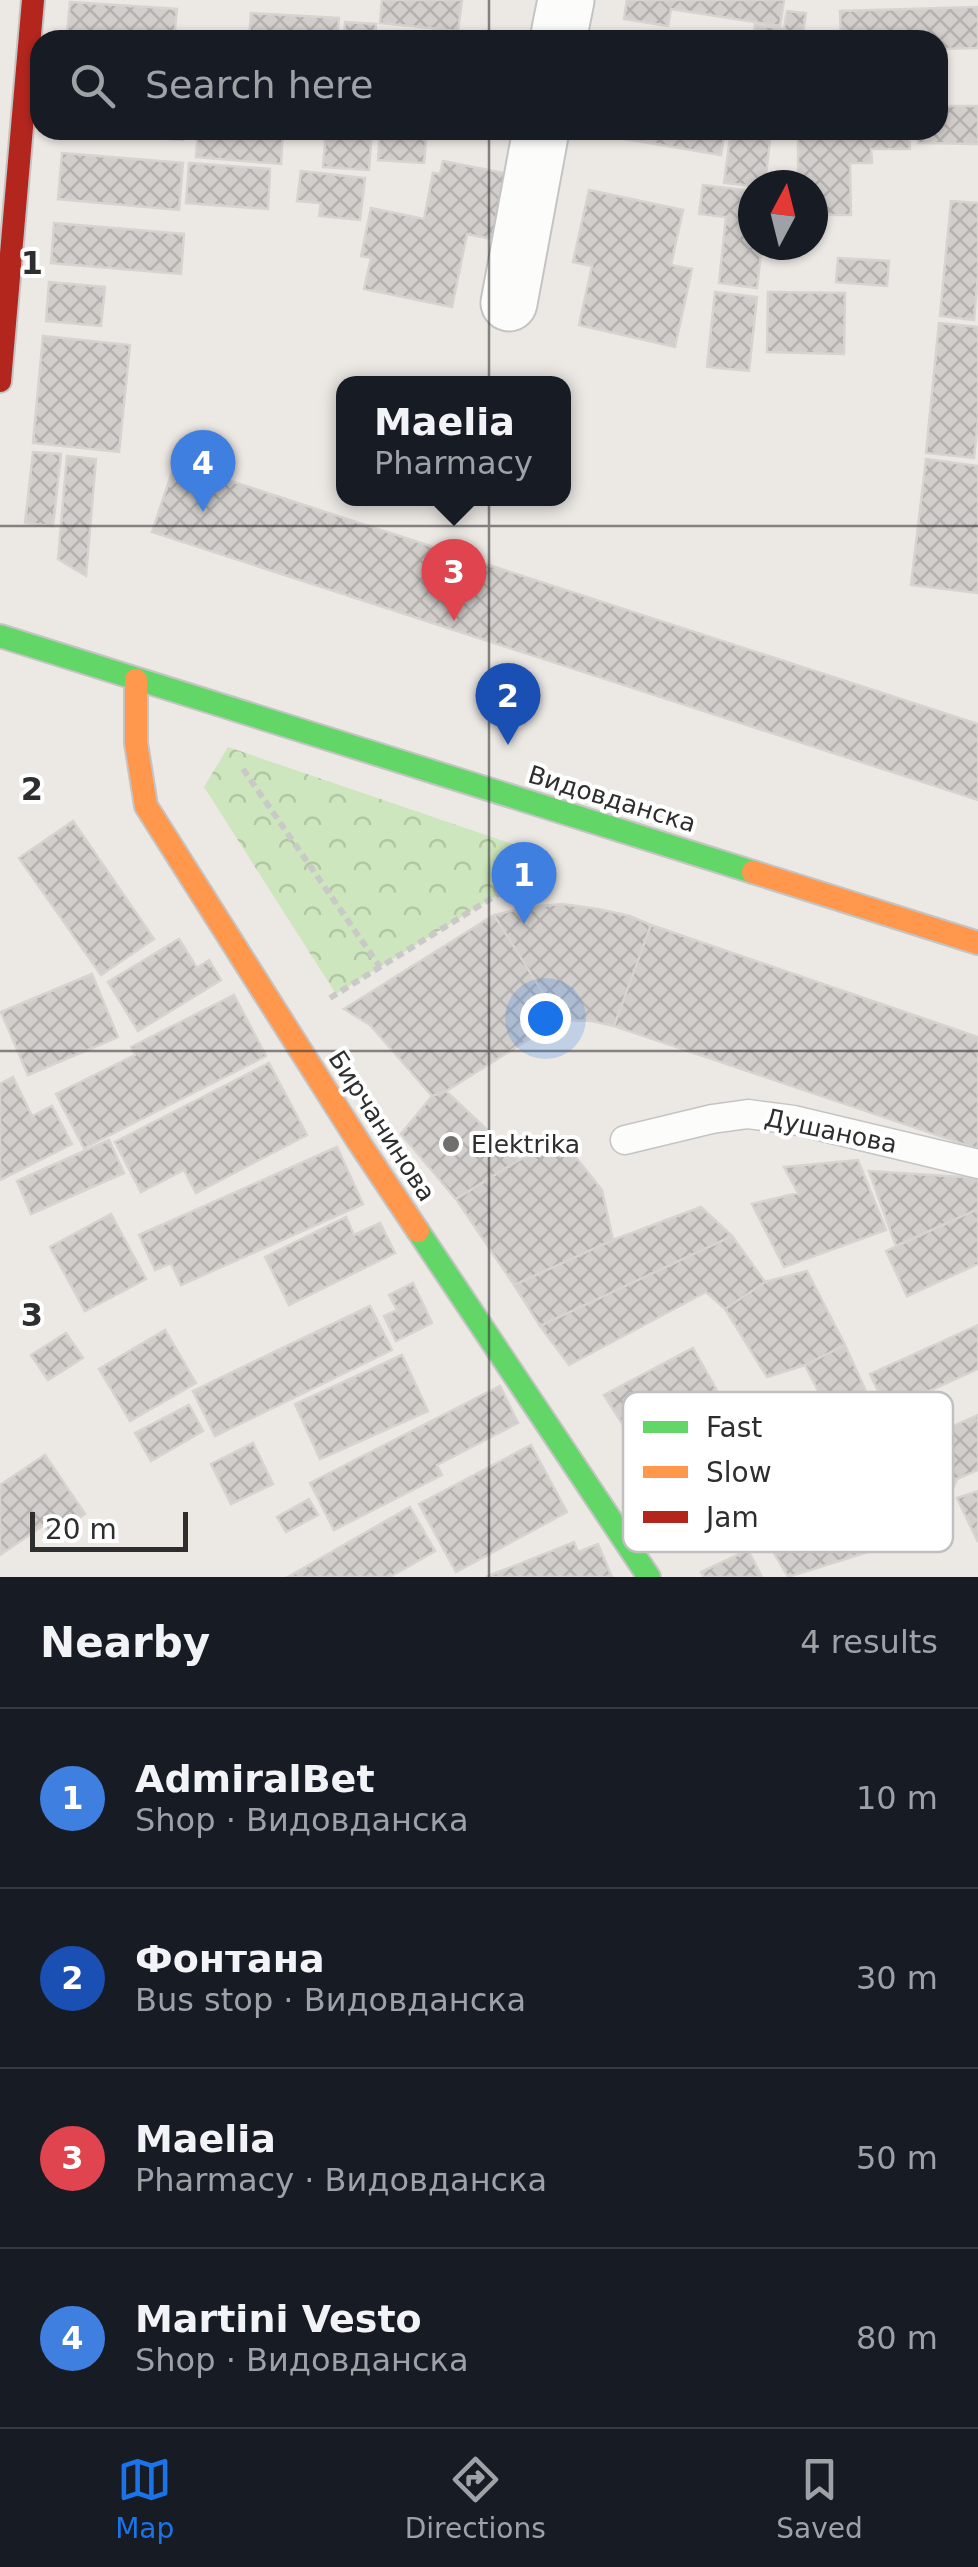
<!DOCTYPE html>
<meta charset="utf-8">
<style>
body{margin:0;font-family:"DejaVu Sans",sans-serif;background:#20242c;color:#f1f3f6}
.compass{position:absolute;left:738px;top:170px;width:90px;height:90px;border-radius:50%;background:#171b24;box-shadow:0 2px 8px #0004;rotate:7deg}
.scale{position:absolute;left:30px;bottom:25px;width:158px;box-sizing:border-box;padding-left:10px;border:5px solid #2e2e2e;border-top:0;font-size:28px;line-height:35px;white-space:nowrap;color:#2e2e2e;-webkit-text-stroke:8px #fff;paint-order:stroke}
.you{position:absolute;left:545px;top:1018px;width:35px;height:35px;margin:-25px;border:8px solid #fff;border-radius:50%;background:#1a73e8;box-shadow:0 0 0 15px #1a73e833}
.badge{display:grid;place-items:center;width:65px;height:65px;border-radius:50%;background:#1a73e8;color:#fff;font-size:32px;font-weight:700}
.pin{position:absolute;translate:-50% -82px;filter:drop-shadow(0 2px 5px #0008)}
.pin::after{content:'';position:absolute;top:52px;width:35px;height:30px;background:inherit;clip-path:polygon(0 0,100% 0,50% 100%)}
.popup{position:absolute;left:336px;top:376px;width:235px;height:130px;box-sizing:border-box;display:grid;place-content:center;border-radius:20px;background:#171b24;filter:drop-shadow(0 2px 8px #0005);font-size:32px;white-space:nowrap;color:#9ea1a6}
.popup b{font-size:38px;color:#f1f3f6}
.popup::after{content:'';position:absolute;left:50%;top:100%;margin-left:-20px;border:20px solid transparent;border-top-color:#171b24}
.list{margin:0;padding:0;list-style:none}
h2{display:flex;justify-content:space-between;align-items:center;height:130px;margin:0;padding:0 40px;font-size:42px}
h2 small{font-size:32px;font-weight:400;color:#9ea1a6}
.list li{display:grid;grid-template-columns:65px 1fr auto;gap:30px;align-items:center;box-sizing:border-box;height:180px;padding:0 40px;border-top:2px solid #363941}
.list b{display:block;font-size:38px;white-space:nowrap}
.list p{margin:0;font-size:32px;white-space:nowrap;color:#9ea1a6}
.list em{font-size:32px;font-style:normal;color:#9ea1a6}
.icon{flex:none;width:55px;height:55px;fill:none;stroke:currentColor;stroke-width:2;stroke-linecap:round;stroke-linejoin:round}
.map{position:relative;flex:none;width:978px;height:1577px;overflow:hidden}
.search{position:absolute;background:#171b24;box-shadow:0 2px 8px #0004;left:30px;right:30px;top:30px;height:110px;display:flex;align-items:center;gap:25px;box-sizing:border-box;padding:0 35px;border-radius:30px;color:#9ea1a6;font-size:38px}
.sheet{height:850px;background:#171b24}
nav{display:flex;justify-content:space-around;align-items:center;box-sizing:border-box;height:140px;border-top:2px solid #363941;background:#171b24;font-size:28px;color:#9ea1a6}
nav a{display:grid;justify-items:center;gap:5px}
nav .on{color:#1a73e8}
.map>svg:first-child{display:block}
.park{fill:url(#park-crowns)}
.building{fill:url(#building-cross-hatch);stroke:#d7d4d0;stroke-width:2.5}
.lines{fill:none;stroke-linecap:round;stroke-linejoin:round}
.lane-casing{stroke:#c5c4c5;stroke-width:31}
.street-casing{stroke:#c5c4c5;stroke-width:59}
.fast-casing{stroke:#c5c4c5;stroke-width:26}
.slow-casing{stroke:#c5c4c5;stroke-width:26}
.jam-casing{stroke:#c5c4c5;stroke-width:26}
.path{stroke:#c9c9c8;stroke-width:6;stroke-dasharray:8 5;stroke-linecap:butt}
.lane{stroke:#fcfcfb;stroke-width:28}
.street{stroke:#fcfcfb;stroke-width:55}
.fast{stroke:#63d668;stroke-width:22}
.slow{stroke:#ff974d;stroke-width:22}
.jam{stroke:#b3261e;stroke-width:22}
.grid{fill:none;stroke:#2e2e2e;stroke-width:2.5;stroke-opacity:0.55}
.poi-dot{fill:#706f6e;stroke:#fff;stroke-width:4}
.labels{text-anchor:middle;dominant-baseline:central;stroke-width:8;stroke-linejoin:round;paint-order:stroke}
.street-label{font-size:25px;fill:#2e2e2e;stroke:#fff}
.poi-label{font-size:25px;fill:#2e2e2e;stroke:#fff;text-anchor:start}
.key{fill:#fff;stroke:#c0c0c0;stroke-width:2.5}
.key-label{font-size:28px;fill:#2e2e2e}
.grid-label{font-size:32px;text-anchor:middle;font-weight:bold;fill:#2e2e2e;stroke:#fff;stroke-width:8;stroke-linejoin:round;paint-order:stroke}
</style>
<div class="map">
<svg width="978" height="1577" viewBox="0 0 978 1577">
<defs>
<pattern id="park-crowns" width="20" height="18" patternUnits="userSpaceOnUse" patternTransform="scale(2.5)"><rect width="20" height="18" fill="#cee6be"/><path d="M2 6a3 3 0 1 1 6 0M12 15a3 3 0 1 1 6 0" fill="none" stroke="#b1c6a4"/></pattern>
<pattern id="building-cross-hatch" width="8" height="8" patternUnits="userSpaceOnUse" patternTransform="scale(2.5)"><rect width="8" height="8" fill="#d1cecb"/><path d="M0 0l8 8M0 8l8-8" fill="none" stroke="#b4b1af"/></pattern>
</defs>
<rect width="100%" height="100%" fill="#ece8e4"/>
<path class="park" d="M 228,747 L 556,859 L 336,994 L 204,787 Z"/>
<path class="building" d="M 382,0 L 462,0 L 458,31 L 380,23 Z
M 627,0 L 784,0 L 780,26 L 671,9 L 668,26 L 624,19 Z
M 70,2 L 177,9 L 174,40 L 99,40 L 99,36 L 67,34 Z
M 978,7 L 978,48 L 938,49 L 938,40 L 841,40 L 840,11 Z
M 787,11 L 806,13 L 802,40 L 711,40 L 712,34 L 753,40 L 755,25 L 784,29 Z
M 251,13 L 339,18 L 337,40 L 249,40 Z
M 345,22 L 376,24 L 375,40 L 344,40 Z
M 387,33 L 447,39 L 446,40 L 387,40 Z
M 938,106 L 978,106 L 978,144 L 918,143 L 918,130 L 938,130 Z
M 58,130 L 183,130 L 183,140 L 58,132 Z
M 198,130 L 283,130 L 281,164 L 196,157 Z
M 326,130 L 372,130 L 369,170 L 323,167 Z
M 380,130 L 427,130 L 424,163 L 378,160 Z
M 621,130 L 725,130 L 721,155 L 619,138 Z
M 731,130 L 771,130 L 765,185 L 753,186 L 724,183 Z
M 798,130 L 909,130 L 910,149 L 871,149 L 872,163 L 850,163 L 851,215 L 813,215 L 813,185 L 790,185 L 790,179 L 798,179 Z
M 62,153 L 183,163 L 179,210 L 58,199 Z
M 443,161 L 519,176 L 506,242 L 467,234 L 452,307 L 364,289 L 371,258 L 361,256 L 371,208 L 424,219 L 433,173 L 440,174 Z
M 189,163 L 270,169 L 268,209 L 186,203 Z
M 301,171 L 365,178 L 360,220 L 319,216 L 321,203 L 297,201 Z
M 703,185 L 753,191 L 753,245 L 762,245 L 757,288 L 719,283 L 726,217 L 699,214 Z
M 589,190 L 683,210 L 671,265 L 692,269 L 675,347 L 579,325 L 592,266 L 573,262 Z
M 951,201 L 978,203 L 978,275 L 974,320 L 940,316 Z
M 54,223 L 184,234 L 181,274 L 51,263 Z
M 838,258 L 889,261 L 887,286 L 836,282 Z
M 49,282 L 105,287 L 101,326 L 46,321 Z
M 715,292 L 757,297 L 749,371 L 707,367 Z
M 768,292 L 845,293 L 844,354 L 767,352 Z
M 939,323 L 978,327 L 978,421 L 974,458 L 926,453 Z
M 43,336 L 130,345 L 119,452 L 33,443 Z
M 33,452 L 61,454 L 53,526 L 25,523 Z
M 67,456 L 96,459 L 86,576 L 58,559 Z
M 926,459 L 978,466 L 978,593 L 911,585 Z
M 175,463 L 978,724 L 978,800 L 152,532 Z
M 73,821 L 154,939 L 101,975 L 19,858 Z
M 562,904 L 598,909 L 630,916 L 651,925 L 614,1026 L 592,1021 L 560,1020 L 494,915 L 528,907 Z
M 494,915 L 560,1020 L 446,1091 L 432,1096 L 370,1025 L 344,1009 Z
M 651,925 L 978,1037 L 978,1149 L 614,1026 Z
M 179,939 L 197,968 L 209,960 L 221,980 L 138,1031 L 108,982 Z
M 92,974 L 118,1037 L 28,1075 L 1,1012 Z
M 234,995 L 266,1056 L 84,1148 L 56,1094 L 135,1055 L 131,1047 Z
M 269,1063 L 307,1135 L 196,1193 L 184,1170 L 141,1192 L 115,1142 Z
M 13,1077 L 32,1116 L 52,1106 L 72,1144 L 0,1180 L 0,1084 Z
M 446,1091 L 519,1160 L 456,1199 L 401,1134 L 432,1096 Z
M 109,1140 L 124,1173 L 31,1214 L 17,1181 Z
M 566,1145 L 602,1190 L 613,1240 L 514,1285 L 456,1199 L 519,1160 L 544,1148 Z
M 337,1147 L 363,1204 L 181,1285 L 171,1263 L 155,1270 L 139,1235 Z
M 858,1160 L 886,1230 L 784,1267 L 752,1204 L 798,1193 L 784,1167 Z
M 869,1171 L 978,1178 L 978,1209 L 896,1246 Z
M 701,1207 L 732,1236 L 540,1326 L 514,1285 L 613,1240 Z
M 978,1209 L 978,1264 L 907,1296 L 886,1251 Z
M 111,1214 L 146,1279 L 85,1311 L 50,1247 Z
M 346,1217 L 354,1235 L 380,1223 L 395,1253 L 289,1305 L 265,1257 Z
M 732,1236 L 765,1282 L 725,1309 L 706,1292 L 569,1365 L 540,1326 Z
M 807,1271 L 845,1345 L 805,1365 L 767,1377 L 725,1309 L 765,1282 Z
M 413,1283 L 432,1323 L 396,1341 L 384,1316 L 397,1310 L 389,1295 Z
M 370,1306 L 392,1350 L 215,1436 L 193,1391 Z
M 978,1325 L 978,1369 L 887,1410 L 870,1374 Z
M 165,1330 L 196,1383 L 130,1421 L 99,1369 Z
M 66,1333 L 83,1358 L 48,1380 L 31,1355 Z
M 845,1345 L 881,1424 L 843,1440 L 805,1365 Z
M 693,1348 L 723,1401 L 635,1444 L 604,1395 Z
M 402,1355 L 428,1411 L 320,1459 L 295,1404 Z
M 500,1386 L 518,1423 L 437,1465 L 442,1475 L 334,1530 L 310,1483 Z
M 189,1405 L 203,1431 L 151,1461 L 135,1433 Z
M 978,1415 L 978,1470 L 957,1479 L 940,1519 L 926,1496 L 921,1482 L 915,1443 Z
M 881,1424 L 915,1443 L 921,1482 L 861,1504 L 835,1516 L 827,1489 L 827,1461 L 843,1440 Z
M 253,1443 L 273,1484 L 231,1504 L 211,1464 Z
M 531,1445 L 567,1512 L 456,1572 L 419,1504 Z
M 45,1455 L 85,1514 L 52,1536 L 44,1525 L 0,1555 L 0,1485 Z
M 754,1466 L 775,1512 L 693,1547 L 668,1498 Z
M 978,1491 L 978,1542 L 957,1498 Z
M 309,1499 L 318,1515 L 286,1532 L 277,1517 Z
M 861,1504 L 884,1547 L 788,1577 L 767,1541 L 835,1516 Z
M 410,1507 L 435,1551 L 390,1577 L 288,1577 Z
M 574,1542 L 578,1552 L 598,1544 L 612,1577 L 486,1577 Z
M 748,1550 L 762,1577 L 704,1577 L 701,1572 Z"/>
<g class="lines">
<g class="lane-casing">
<path id="lane" d="M 625,1140 L 712,1119 L 748,1114 L 794,1120 L 978,1164"/>
</g>
<g class="street-casing">
<path id="street" d="M 558,40 L 566,0
M 509,303 L 541,130"/>
</g>
<g class="fast-casing">
<path id="fast" d="M 0,636 L 753,872
M 418,1231 L 649,1577"/>
</g>
<g class="slow-casing">
<path id="slow" d="M 136,680 L 136,743 L 146,806 L 358,1141 L 418,1231
M 753,872 L 978,943"/>
</g>
<g class="jam-casing">
<path id="jam" d="M 0,381 L 33,0"/>
</g>
<path class="path" d="M 243,769 L 380,967 L 547,864
M 330,998 L 380,967"/>
<use href="#lane" class="lane"/>
<use href="#street" class="street"/>
<use href="#fast" class="fast"/>
<use href="#slow" class="slow"/>
<use href="#jam" class="jam"/>
</g>
<path class="grid" d="M 489,0 L 489,40M 489,130 L 489,1577M 0,526 L 978,526M 0,1051 L 978,1051"/>
<circle class="poi-dot" cx="451" cy="1144" r="10"/>
<g class="labels">
<g class="street-label">
<text transform="translate(612 799) rotate(17)">Видовданска</text>
<text transform="translate(382 1126) rotate(57)">Бирчанинова</text>
<text transform="translate(831 1131) rotate(12)">Душанова</text>
</g>
<g class="poi-label">
<text x="471" y="1144">Elektrika</text>
</g>
</g>
<rect x="623" y="1392" width="330" height="160" rx="15" class="key"/>
<rect x="643" y="1421" width="45" height="12" fill="#63d668"/>
<rect x="643" y="1466" width="45" height="12" fill="#ff974d"/>
<rect x="643" y="1511" width="45" height="12" fill="#b3261e"/>
<g class="key-label">
<text x="706" y="1437">Fast</text>
<text x="706" y="1482">Slow</text>
<text x="706" y="1527">Jam</text>
</g>
<g class="grid-label">
<text x="32" y="274">1</text>
<text x="32" y="800">2</text>
<text x="32" y="1326">3</text>
</g>
</svg>
<svg class="compass" viewBox="-18 -18 36 36"><path d="M0-13l5 13h-10z" fill="#e53935"/><path d="M0 13l5-13h-10z" fill="#9ea1a6"/></svg>
<div class="scale">20 m</div>
<div class="you"></div>
<div class="pin badge" style="left:524px;top:924px;background:#3f7fe0">1</div>
<div class="pin badge" style="left:508px;top:745px;background:#1a4fb4">2</div>
<div class="pin badge" style="left:454px;top:621px;background:#e0444e">3</div>
<div class="popup"><b>Maelia</b>Pharmacy</div>
<div class="pin badge" style="left:203px;top:512px;background:#3f7fe0">4</div>
<div class="search"><svg class="icon" aria-label="search" viewBox="0 0 24 24"><circle cx="10" cy="10" r="6"/><path d="M15 15l6 6"/></svg>Search here</div>
</div>
<section class="sheet">
<h2>Nearby<small>4 results</small></h2>
<ul class="list">
<li><span class="badge" style="background:#3f7fe0">1</span><div><b>AdmiralBet</b><p>Shop · Видовданска</p></div><em>10 m</em></li>
<li><span class="badge" style="background:#1a4fb4">2</span><div><b>Фонтана</b><p>Bus stop · Видовданска</p></div><em>30 m</em></li>
<li><span class="badge" style="background:#e0444e">3</span><div><b>Maelia</b><p>Pharmacy · Видовданска</p></div><em>50 m</em></li>
<li><span class="badge" style="background:#3f7fe0">4</span><div><b>Martini Vesto</b><p>Shop · Видовданска</p></div><em>80 m</em></li>
</ul>
</section>
<nav>
<a class="on"><svg class="icon" aria-label="map" viewBox="0 0 24 24"><path d="M3 6l6-2 6 2 6-2v14l-6 2-6-2-6 2zM9 4v14M15 6v14"/></svg>Map</a>
<a><svg class="icon" aria-label="directions" viewBox="0 0 24 24"><path d="M12 3l9 9-9 9-9-9zM9 14v-3h6M13 9l2 2-2 2"/></svg>Directions</a>
<a><svg class="icon" aria-label="saved" viewBox="0 0 24 24"><path d="M7 4h10v16l-5-4-5 4z"/></svg>Saved</a>
</nav>
